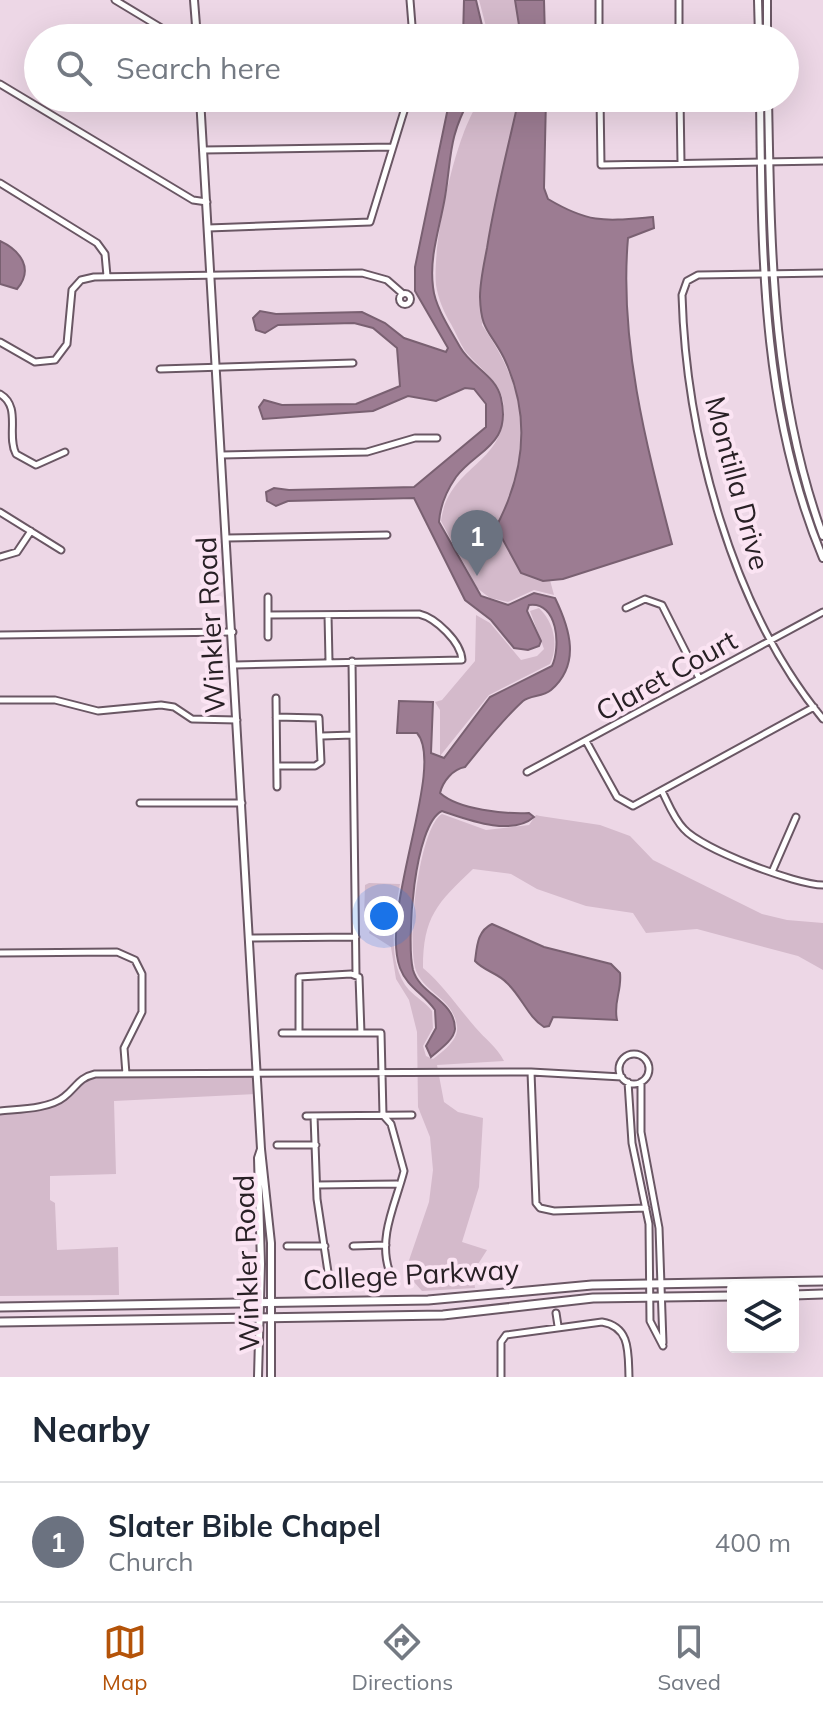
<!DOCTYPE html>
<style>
body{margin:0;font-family:Mulish,sans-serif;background:#f2f2f3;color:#1f2937}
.controls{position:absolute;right:24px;bottom:24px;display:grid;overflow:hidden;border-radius:8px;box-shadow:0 8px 32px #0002}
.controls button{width:72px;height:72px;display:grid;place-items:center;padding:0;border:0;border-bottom:2px solid #e0e1e3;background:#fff;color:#1f2937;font:40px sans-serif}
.you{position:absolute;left:384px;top:916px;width:28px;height:28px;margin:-20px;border:6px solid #fff;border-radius:50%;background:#1a73e8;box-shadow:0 0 0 12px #1a73e833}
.badge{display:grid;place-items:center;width:52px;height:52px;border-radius:50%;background:#b45309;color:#fff;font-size:26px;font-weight:700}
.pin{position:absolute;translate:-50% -66px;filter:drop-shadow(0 2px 4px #0008)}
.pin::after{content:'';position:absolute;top:42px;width:28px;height:24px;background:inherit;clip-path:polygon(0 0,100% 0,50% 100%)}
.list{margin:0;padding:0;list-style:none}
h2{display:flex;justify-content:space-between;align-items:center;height:104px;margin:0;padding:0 32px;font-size:34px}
h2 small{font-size:26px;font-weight:400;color:#747a83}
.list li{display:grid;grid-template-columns:52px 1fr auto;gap:24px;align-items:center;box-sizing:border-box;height:120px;padding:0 32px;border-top:2px solid #e0e1e3}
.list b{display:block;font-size:30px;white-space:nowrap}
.list p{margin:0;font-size:26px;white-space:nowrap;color:#747a83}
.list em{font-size:26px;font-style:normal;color:#747a83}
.icon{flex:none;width:44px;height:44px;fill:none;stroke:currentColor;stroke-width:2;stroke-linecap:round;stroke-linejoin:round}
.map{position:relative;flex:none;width:823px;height:1377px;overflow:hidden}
.search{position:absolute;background:#fff;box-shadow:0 8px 32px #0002;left:24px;right:24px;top:24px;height:88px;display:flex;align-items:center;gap:20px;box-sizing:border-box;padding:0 28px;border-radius:44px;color:#747a83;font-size:30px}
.sheet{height:224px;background:#fff}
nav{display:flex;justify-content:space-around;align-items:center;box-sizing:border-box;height:112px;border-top:2px solid #e0e1e3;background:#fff;font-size:22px;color:#747a83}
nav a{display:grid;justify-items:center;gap:4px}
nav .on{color:#b45309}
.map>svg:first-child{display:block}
.green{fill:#d4bacb}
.water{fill:#9c7c92;stroke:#796071;stroke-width:2}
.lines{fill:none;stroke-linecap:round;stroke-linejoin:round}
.minor-casing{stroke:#6a5764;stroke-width:9}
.tertiary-casing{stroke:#6a5764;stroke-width:10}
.primary-casing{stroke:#6a5764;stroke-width:11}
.minor{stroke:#fff;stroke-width:5}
.tertiary{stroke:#fff;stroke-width:6}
.primary{stroke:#fff;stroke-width:7}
.labels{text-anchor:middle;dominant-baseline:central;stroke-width:8;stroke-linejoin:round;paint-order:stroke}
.street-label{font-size:28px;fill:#282025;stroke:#fbe4f3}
</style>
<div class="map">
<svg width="823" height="1377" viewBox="0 0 823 1377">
<rect width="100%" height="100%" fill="#edd7e6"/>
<path class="green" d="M 479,0 L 515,0 L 521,38 L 489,38 Z
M 482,98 L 519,98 L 482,325 C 530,394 535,453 496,528 L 543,581 L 550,580 L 554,595 L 534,590 L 508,602 L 490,598 L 477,588 L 441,521 C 448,467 500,466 504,415 C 506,383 483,373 465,351 C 460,343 456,333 451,324 C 444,313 438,298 436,285 C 432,244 456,128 482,98 Z
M 539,608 C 554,622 559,645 550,664 L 489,695 L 440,756 L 440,710 L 435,702 L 442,700 L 475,661 L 476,615 L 490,623 L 521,660 L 537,656 L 544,649 L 530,611 Z
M 442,814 L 486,830 L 529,825 L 536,815 L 540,816 L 600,825 L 630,836 L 653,860 L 762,914 L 787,920 L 823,923 L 823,970 L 798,956 L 697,929 L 646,933 L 633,913 L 586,906 L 537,889 L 511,874 L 473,869 C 437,903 423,917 423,968 C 444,986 457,1006 475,1027 C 485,1039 497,1047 504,1061 L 437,1065 L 444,1102 L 458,1112 L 483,1118 L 479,1187 L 462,1242 L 487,1250 L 473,1272 L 475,1288 L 422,1291 L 405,1272 L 429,1202 L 433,1170 L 430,1137 L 418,1107 L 417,1032 L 409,1000 L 396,979 L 391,947 L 369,933 L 371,927 L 364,919 L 365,885 L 369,883 L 400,884 C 394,916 386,963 409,990 C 417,998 425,1002 432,1011 L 433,1028 L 423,1046 L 426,1056 L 433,1059 C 443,1051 459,1040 457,1026 C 453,999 428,995 417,973 C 405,948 419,827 442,814 Z
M 255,1069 L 256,1094 L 114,1101 L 116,1174 L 50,1176 L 50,1200 L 55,1203 L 57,1250 L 118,1247 L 119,1295 L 0,1296 L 0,1109 L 48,1103 L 84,1076 Z"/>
<path class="water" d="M 464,0 L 476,0 L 485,38 L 463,38 Z
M 515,0 L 544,0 L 545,38 L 521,38 Z
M 450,98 L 470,98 C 448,139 452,154 445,197 C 440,227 429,256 433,287 C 435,307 450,329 460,347 C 471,367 496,375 501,398 C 512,446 476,450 456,477 C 447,490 440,507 439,522 L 481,596 L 508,605 L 534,593 L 555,598 C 570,629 581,664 551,690 C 543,697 530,695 523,701 C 501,721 484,744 465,767 C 453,769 443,781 440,793 C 459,810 505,814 529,813 L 534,817 C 511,837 466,819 442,811 C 414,824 406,942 413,970 C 420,995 455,1000 455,1029 C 454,1040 439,1050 431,1057 L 426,1046 L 436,1028 L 435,1010 C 424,994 407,987 400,968 C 379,911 446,766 417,733 L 397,733 L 399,701 L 433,702 L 431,753 L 444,758 L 490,697 L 552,666 C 561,647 558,601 529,605 L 527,611 L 541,641 L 539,646 L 528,650 L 514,648 L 491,620 L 465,600 L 414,498 L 288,501 L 276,506 L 267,501 L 266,492 L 274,488 L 289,490 L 414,487 L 486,427 L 486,404 L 474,389 L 465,388 L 436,401 L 408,396 L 373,411 L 263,419 L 259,407 L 264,400 L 282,405 L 356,404 L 400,386 L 397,348 L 373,328 L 354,323 L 278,325 L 265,333 L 256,330 L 253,318 L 260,311 L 276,314 L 362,312 L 385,323 L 404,338 L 446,352 L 448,348 L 415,291 L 415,267 Z
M 519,98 L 546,98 L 544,188 L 548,199 C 590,224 605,221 653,217 L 654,228 L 628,238 C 619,341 646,444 672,544 L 563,579 L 543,581 L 521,573 L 496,527 C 525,472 531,415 504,358 C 490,330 481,332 480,297 C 480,281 484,264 487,248 C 495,197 508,148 519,98 Z
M 0,241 C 21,251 34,269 17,289 L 0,284 Z
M 492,924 L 544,947 L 611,964 L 620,973 C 622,991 613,1002 617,1020 L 553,1017 L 549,1026 L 544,1027 C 528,1017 522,997 507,983 C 498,973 484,971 475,961 C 477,947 477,931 492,924 Z"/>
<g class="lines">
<g class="minor-casing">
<path id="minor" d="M 115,0 L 178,38
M 410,0 L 413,38
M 599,0 L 599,38
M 679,0 L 679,38
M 0,84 L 193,200 L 207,202
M 600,98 L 601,165 L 823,161
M 680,98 L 681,163
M 203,150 L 393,147
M 0,183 L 97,243 L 105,254 L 107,276
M 208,228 L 370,222 L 408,98
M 823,273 L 698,275 L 687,281 L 682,295 C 686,435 732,610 823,719
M399.5 299a5.5 5.5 0 1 1 11 0a5.5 5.5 0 1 1-11 0Z
M 0,342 L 35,362 L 55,360 L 67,344 L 72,290 L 81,280 L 94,277 L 362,273 L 387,280 L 403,294
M 160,369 L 353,363
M 0,394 C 22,407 6,435 16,454 L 36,465 L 65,452
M 222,455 L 367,452 L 415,438 L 437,438
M 0,512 L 61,550
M 227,538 L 387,535
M 0,557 L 17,552 L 31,531
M 268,597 L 268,637
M 626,608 L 645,599 L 662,605 L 699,678
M 328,615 L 329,661
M 0,635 L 233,632
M 352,661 L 356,974
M 235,665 L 462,660 C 461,642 436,618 419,614 L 268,615
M 276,698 L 277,787
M 0,700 L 55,700 L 98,711 L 161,705 L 174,707 L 192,719 L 237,720
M 276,717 L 319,718 L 321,762 L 315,766 L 277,766
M 322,736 L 353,735
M 586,741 L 617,797 L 633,806 L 814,707
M 527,772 L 823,612
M 662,791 C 668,803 674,819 684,829 C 702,849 796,885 823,885
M 140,803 L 242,803
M 772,872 L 796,817
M 250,938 L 356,937
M 0,953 L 117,952 L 135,960 L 142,974 L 142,1012 L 124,1048 L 126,1074
M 282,1033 L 381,1033 L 383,1115 L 391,1124 L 404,1171 C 396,1203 378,1236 389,1270
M 299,1033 L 299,977 L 351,974 L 359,977 L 361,1033
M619 1069a15 15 0 1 1 30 0a15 15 0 1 1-30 0Z
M 531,1072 L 536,1203 L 540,1208 L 554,1211 L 646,1208
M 628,1082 L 632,1143 L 649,1224 L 650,1321 L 663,1346
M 641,1082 L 641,1132 L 659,1228 L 663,1343
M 0,1111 C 19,1109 49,1109 64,1097 C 77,1087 78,1078 95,1074 L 531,1072 L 622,1077
M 306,1116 L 412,1115
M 314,1116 L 317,1199 L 328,1272
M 277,1145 L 316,1145
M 317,1185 L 397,1184
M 287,1246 L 325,1246
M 353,1246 L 386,1245
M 556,1313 L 558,1326
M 501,1377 L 501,1342 L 506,1335 L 602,1322 C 631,1327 628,1353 629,1377"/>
</g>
<g class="tertiary-casing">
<path id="tertiary" d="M 194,0 L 197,38
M 758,0 L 759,38
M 767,0 L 767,38
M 200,98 L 261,1149 L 271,1243 L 271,1377
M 760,98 C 762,254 761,411 823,558
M 768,98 C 771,247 771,394 823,536
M 258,1377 L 261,1264 L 258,1158 L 261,1149"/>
</g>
<g class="primary-casing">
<path id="primary" d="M 793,1295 L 823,1294
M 0,1307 L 428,1300 L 592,1285 L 823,1281
M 0,1322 L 443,1315 L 593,1298 L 733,1296"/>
</g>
<use href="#minor" class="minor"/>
<use href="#tertiary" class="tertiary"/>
<use href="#primary" class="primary"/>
</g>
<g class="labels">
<g class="street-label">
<text transform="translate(738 483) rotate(75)">Montilla Drive</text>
<text transform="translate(210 625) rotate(-93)">Winkler Road</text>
<text transform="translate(666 675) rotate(-29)">Claret Court</text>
<text transform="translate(246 1263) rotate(-92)">Winkler Road</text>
<text transform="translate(411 1274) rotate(-3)">College Parkway</text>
</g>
</g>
</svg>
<div class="controls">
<button><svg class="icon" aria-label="layers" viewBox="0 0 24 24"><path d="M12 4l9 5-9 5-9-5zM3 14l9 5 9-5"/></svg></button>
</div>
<div class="you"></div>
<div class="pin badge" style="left:477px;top:576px;background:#6b7280">1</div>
<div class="search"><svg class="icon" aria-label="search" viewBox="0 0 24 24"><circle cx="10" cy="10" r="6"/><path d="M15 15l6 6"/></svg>Search here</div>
</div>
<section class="sheet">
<h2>Nearby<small></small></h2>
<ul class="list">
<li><span class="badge" style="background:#6b7280">1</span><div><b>Slater Bible Chapel</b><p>Church</p></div><em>400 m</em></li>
</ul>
</section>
<nav>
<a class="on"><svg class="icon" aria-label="map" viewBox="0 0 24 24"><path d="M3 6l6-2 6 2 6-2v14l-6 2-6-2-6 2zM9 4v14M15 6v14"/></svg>Map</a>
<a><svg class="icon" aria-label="directions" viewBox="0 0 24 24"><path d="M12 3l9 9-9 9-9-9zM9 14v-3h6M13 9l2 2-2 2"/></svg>Directions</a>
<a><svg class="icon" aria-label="saved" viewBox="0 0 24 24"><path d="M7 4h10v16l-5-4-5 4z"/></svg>Saved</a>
</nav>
